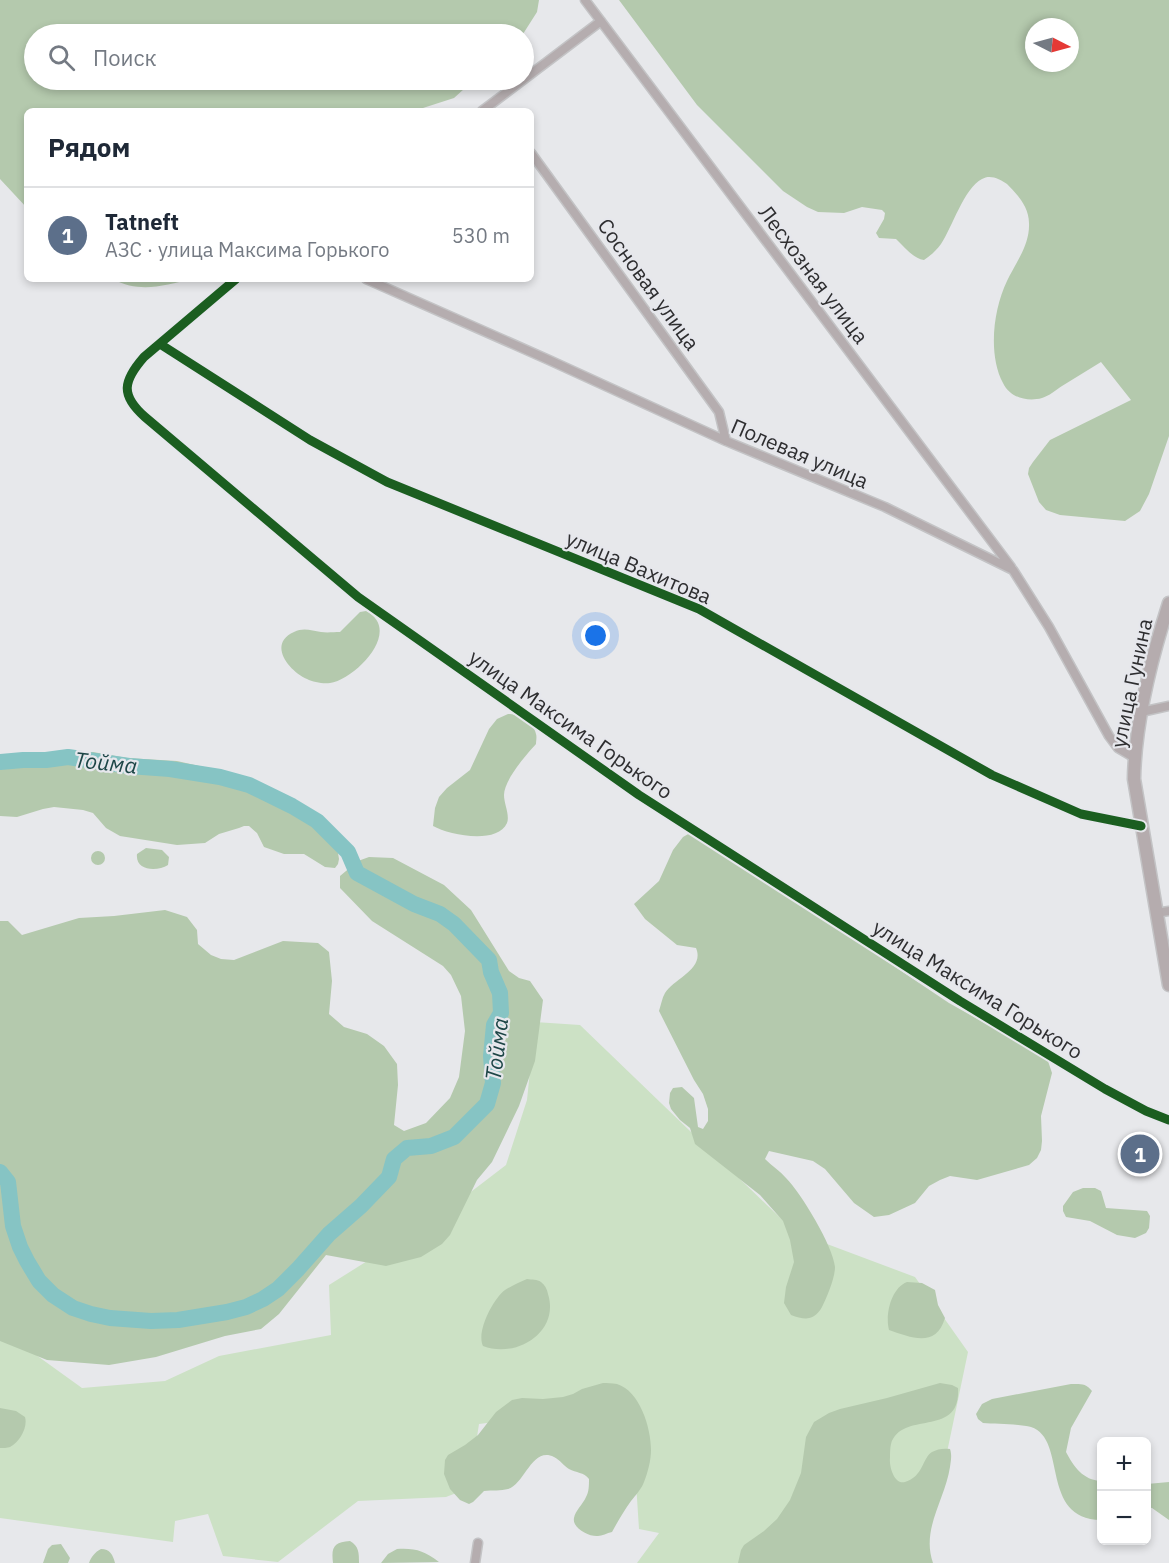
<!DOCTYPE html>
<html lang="ru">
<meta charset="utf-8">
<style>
body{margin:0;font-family:"IBM Plex Sans",sans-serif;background:#f2f2f3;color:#1f2937}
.controls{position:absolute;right:18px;bottom:18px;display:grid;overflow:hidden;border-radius:9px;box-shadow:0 3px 9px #0003}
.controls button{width:54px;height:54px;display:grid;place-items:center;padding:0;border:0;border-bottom:2px solid #e0e1e3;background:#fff;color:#1f2937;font:30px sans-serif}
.compass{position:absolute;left:1025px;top:18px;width:54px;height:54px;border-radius:50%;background:#fff;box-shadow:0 3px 9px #0003;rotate:96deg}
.you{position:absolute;left:596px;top:636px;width:21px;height:21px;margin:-15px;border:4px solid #fff;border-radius:50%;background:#1a73e8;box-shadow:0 0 0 9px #1a73e833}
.badge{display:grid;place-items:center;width:39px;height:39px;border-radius:50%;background:#db2777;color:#fff;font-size:20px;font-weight:700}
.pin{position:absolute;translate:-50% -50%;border:3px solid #fff;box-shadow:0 2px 6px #0006}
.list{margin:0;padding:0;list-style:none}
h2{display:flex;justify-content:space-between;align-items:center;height:78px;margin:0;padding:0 24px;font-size:26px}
h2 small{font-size:20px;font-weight:400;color:#747a83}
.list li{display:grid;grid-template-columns:39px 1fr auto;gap:18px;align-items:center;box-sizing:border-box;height:96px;padding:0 24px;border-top:2px solid #e0e1e3}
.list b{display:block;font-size:22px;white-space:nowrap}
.list p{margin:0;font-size:20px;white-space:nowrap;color:#747a83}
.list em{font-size:20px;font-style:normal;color:#747a83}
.icon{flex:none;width:33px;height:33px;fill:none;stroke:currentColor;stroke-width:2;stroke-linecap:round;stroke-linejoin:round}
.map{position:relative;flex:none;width:1169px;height:1563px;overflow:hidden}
.search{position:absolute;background:#fff;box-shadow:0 3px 9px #0003;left:24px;top:24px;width:510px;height:66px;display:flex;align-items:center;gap:15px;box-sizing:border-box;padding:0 21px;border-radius:33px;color:#747a83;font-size:22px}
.panel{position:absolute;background:#fff;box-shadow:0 3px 9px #0003;left:24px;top:108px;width:510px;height:174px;border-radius:9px}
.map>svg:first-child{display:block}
.green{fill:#cce1c5}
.forest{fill:#b4c9ad;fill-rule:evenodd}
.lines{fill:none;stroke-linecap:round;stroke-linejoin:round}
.river{stroke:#86c4c4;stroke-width:16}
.minor-casing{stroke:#c3c3c5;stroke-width:11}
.secondary-casing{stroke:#c3c3c5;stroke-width:15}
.minor{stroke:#b5adaf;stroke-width:8}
.secondary{stroke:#b5acae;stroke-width:12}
.cycleway-casing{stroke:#e6e7ec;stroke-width:13}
.cycleway{stroke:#1b5e20;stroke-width:9}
.labels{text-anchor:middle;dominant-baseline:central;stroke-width:4.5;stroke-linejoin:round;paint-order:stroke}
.street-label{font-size:21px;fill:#2e2e30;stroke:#e6e7ec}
.water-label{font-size:22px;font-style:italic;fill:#1d4647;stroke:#e6e7ec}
</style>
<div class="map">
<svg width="1169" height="1563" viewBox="0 0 1169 1563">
<rect width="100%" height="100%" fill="#e7e8eb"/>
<path class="green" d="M 535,1022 L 580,1025 L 795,1232 L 915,1277 L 968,1352 L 946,1457 L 888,1563 L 637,1563 L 659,1533 L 639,1529 L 634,1452 L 564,1413 L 479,1424 L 469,1488 L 446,1497 L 358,1501 L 278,1562 L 223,1556 L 208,1514 L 175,1521 L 173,1542 L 0,1518 L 0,1329 L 82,1388 L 165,1381 L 219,1356 L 331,1335 L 329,1285 L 442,1214 L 506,1165 L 527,1100 Z"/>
<path class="forest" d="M 0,0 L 539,0 L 537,12 L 523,34 L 34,34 L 34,80 L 474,80 L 454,98 L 423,108 L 418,111 L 27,111 L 27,208 L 0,179 Z
M 619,0 L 1169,0 L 1169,436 L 1149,494 L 1140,511 L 1125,521 L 1060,515 L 1046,510 L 1039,502 L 1028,474 L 1029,468 L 1033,462 L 1050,440 L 1131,400 L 1101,362 C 1088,370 1075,378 1062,386 C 1056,390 1049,396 1042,398 C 1028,402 1010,398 1003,383 C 988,355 993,310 1007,281 C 1016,262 1030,245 1029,223 C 1029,207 1017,194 1007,184 C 1000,179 990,174 982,179 C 964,188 952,228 941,244 C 936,251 931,255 924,260 C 912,258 905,247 896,239 L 879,238 L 876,233 L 884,219 L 885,213 L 882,210 L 862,207 L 844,213 L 818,212 L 807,207 L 783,191 L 697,105 ZM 1034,27 L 1070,27 L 1070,63 L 1034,63 Z
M 112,279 L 193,279 C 163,285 142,294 112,279 Z
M 366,611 C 403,630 356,679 330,683 C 323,684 313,682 307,679 C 289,671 267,644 294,632 C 304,627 312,631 321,632 C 327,633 334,632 340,632 L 360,612 Z
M 508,714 C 518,714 534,722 536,734 C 537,737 536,741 536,744 C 526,755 504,780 504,795 C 504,804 510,815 507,823 C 497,845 449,835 433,826 L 435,808 L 439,797 L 447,788 L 470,770 L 489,729 L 497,719 Z
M 93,752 L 127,758 L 177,761 L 226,772 L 252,781 L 267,790 L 274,791 L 291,801 L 316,830 L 335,849 L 338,853 L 339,859 L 338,864 L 335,868 L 325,867 L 304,854 L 284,854 L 264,847 L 257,833 L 249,826 L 244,826 L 239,828 L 219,834 L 205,843 L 177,845 L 120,836 L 106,828 L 93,813 L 83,810 L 54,807 L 43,809 L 17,817 L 0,816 L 0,757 L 32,760 L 68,757 Z
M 690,833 L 701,837 L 949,1003 L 1047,1058 L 1052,1073 L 1041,1116 L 1042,1141 L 1041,1150 L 1037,1158 L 1029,1165 L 977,1180 L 950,1176 L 940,1180 L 929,1186 L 915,1203 L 889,1215 L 874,1217 L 854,1203 L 825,1169 L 813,1161 L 769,1151 L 765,1159 C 772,1166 780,1171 786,1178 C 801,1193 833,1246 835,1267 C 835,1278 827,1297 822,1307 C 814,1321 805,1320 791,1315 L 784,1303 L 786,1287 L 794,1262 L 790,1240 L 783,1221 L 760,1195 L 695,1144 L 690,1128 L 680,1120 L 671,1109 L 669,1103 L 670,1093 L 673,1088 L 682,1087 L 694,1098 L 698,1127 L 703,1129 L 708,1121 L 708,1109 L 703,1094 L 694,1080 L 659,1011 C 661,1005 662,998 665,993 C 674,979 705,969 696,948 L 677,945 L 645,919 L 634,904 L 659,881 L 673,850 L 683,837 Z
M 146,848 L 162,850 L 169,857 L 168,865 C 157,872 135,871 137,854 Z
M91 858a7 7 0 1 1 14 0a7 7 0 1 1-14 0Z
M 369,857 L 393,858 L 444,885 L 471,910 L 509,971 L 519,978 L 530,981 L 543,1000 L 535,1061 L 519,1106 L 492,1162 L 477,1180 L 450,1235 L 442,1244 L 421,1257 L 386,1266 L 326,1255 L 279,1314 L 261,1329 L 225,1336 L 156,1357 L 109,1365 L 47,1360 L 0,1341 L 0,921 L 8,921 L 22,935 L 79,918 L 114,916 L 165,910 L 187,917 L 197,930 L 198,944 L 211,955 L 221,959 L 234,960 L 283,941 L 318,943 L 329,952 L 332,981 L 329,1014 L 344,1027 L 367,1034 L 384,1046 L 397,1064 L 398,1085 L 394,1125 L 404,1131 L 426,1123 L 450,1098 L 459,1077 L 465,1031 L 461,996 L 451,975 L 443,966 L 372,921 L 340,888 L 340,876 L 358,861 Z
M 1083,1188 L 1095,1188 L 1101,1191 L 1106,1208 L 1147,1211 L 1150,1216 L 1149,1228 L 1146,1233 L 1135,1238 L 1117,1235 L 1090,1221 L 1066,1217 L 1063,1211 L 1063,1206 L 1073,1192 Z
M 527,1279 C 532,1280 537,1279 541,1282 C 545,1285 547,1289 548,1294 C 560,1332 516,1359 483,1346 C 476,1332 493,1299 505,1290 C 511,1286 520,1282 527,1279 Z
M 907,1282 L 922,1283 L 935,1290 L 938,1305 L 945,1318 C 936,1348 912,1338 889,1330 C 885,1315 891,1288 907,1282 Z
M 603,1383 C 607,1383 612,1383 617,1384 C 640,1391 651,1428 651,1450 C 651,1460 648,1472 644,1482 C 642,1488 636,1495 631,1501 C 624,1511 618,1521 612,1532 C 607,1533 602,1536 598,1536 C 589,1537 572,1528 574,1518 C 575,1511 583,1504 586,1497 C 589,1492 589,1485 589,1479 C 584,1472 576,1473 569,1469 C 564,1466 560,1460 554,1457 C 532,1446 525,1484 508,1489 C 501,1491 492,1490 484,1491 L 473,1502 L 469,1504 L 460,1500 L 450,1489 L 444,1474 L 445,1460 L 448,1455 L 465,1445 L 478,1435 L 496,1412 L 512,1400 L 522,1398 L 543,1399 L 563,1397 L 573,1394 L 582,1389 Z
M 940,1383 L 952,1385 L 958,1388 C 961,1439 902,1409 891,1444 C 890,1448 890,1454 890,1458 C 889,1466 894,1485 905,1482 C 924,1476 922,1458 932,1452 C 937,1449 944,1448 950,1449 C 952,1455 951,1460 950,1467 C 945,1500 921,1529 933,1563 L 738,1563 L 741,1550 L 744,1545 L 764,1531 L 777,1519 L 790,1500 L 801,1473 L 806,1437 L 814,1422 L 829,1413 L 840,1409 L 887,1398 Z
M 1071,1384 C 1080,1384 1086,1383 1092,1391 L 1071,1428 L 1066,1452 C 1074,1467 1083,1480 1101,1481 L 1101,1520 C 1039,1519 1068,1439 1031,1427 C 1020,1424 996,1424 983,1423 L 978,1419 L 976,1414 L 982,1404 L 992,1399 Z
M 0,1408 L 16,1411 L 25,1417 C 28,1427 20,1442 10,1447 C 8,1448 2,1448 0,1448 Z
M 1169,1482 L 1169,1520 L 1152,1508 L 1146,1507 L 1147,1484 Z
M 350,1541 C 359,1546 359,1553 359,1563 L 333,1563 C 331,1547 334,1542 350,1541 Z
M 61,1544 L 70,1558 L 68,1563 L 43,1563 L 48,1549 L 52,1545 Z
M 101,1549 C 110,1549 113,1555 115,1563 L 89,1563 C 91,1557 95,1552 101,1549 Z
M 397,1549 C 416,1548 424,1551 439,1562 L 381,1563 L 388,1554 Z"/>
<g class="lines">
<path class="river" d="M 0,762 L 23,760 L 46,760 L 68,757 L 129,766 L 170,769 L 220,777 L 249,785 L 292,806 L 317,821 L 348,852 L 357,873 L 414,904 L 440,914 L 454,924 L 489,960 L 491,972 L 500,993 L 501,1013 L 494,1025 L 491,1056 L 493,1083 L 487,1104 L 454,1137 L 431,1146 L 407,1148 L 394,1159 L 389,1177 L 361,1206 L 329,1234 L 298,1269 L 278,1289 L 263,1299 L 246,1307 L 227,1312 L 178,1320 L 151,1321 L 110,1318 L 91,1314 L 73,1308 L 53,1295 L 39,1281 L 27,1261 L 20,1247 L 13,1226 L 8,1182 L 0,1172"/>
<g class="minor-casing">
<path id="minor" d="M 585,0 L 1011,567
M 482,111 L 601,21
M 531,153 L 719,412 L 726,441
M 236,279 L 144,357 C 123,381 120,395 145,417 L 358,597 L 639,795 L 960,1001 L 1105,1089 L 1146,1111 L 1169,1120
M 366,279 L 549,360 L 726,441 L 885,507 L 1013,570 L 1049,627 L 1109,736 L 1118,748 L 1135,758
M 160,344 L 310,440 L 387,482 L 699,609 L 992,775 L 1081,814 L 1141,826
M 1141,712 L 1169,706
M 1156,913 L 1169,911
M 475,1563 L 478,1543"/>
</g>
<g class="secondary-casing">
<path id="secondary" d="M 1169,603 C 1151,659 1135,721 1134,779 L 1169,985"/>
</g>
<use href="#minor" class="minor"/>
<use href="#secondary" class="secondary"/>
<g class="cycleway-casing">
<path id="cycleway" d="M 236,279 L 144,357 C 123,381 120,395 145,417 L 358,597 L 639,795 L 960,1001 L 1105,1089 L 1146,1111 L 1169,1120
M 160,344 L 310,440 L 387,482 L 699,609 L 992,775 L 1081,814 L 1141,826"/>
</g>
<use href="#cycleway" class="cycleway"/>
</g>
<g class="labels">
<g class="street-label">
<text transform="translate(814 274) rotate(53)">Лесхозная улица</text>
<text transform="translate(649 284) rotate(54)">Сосновая улица</text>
<text transform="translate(800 453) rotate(23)">Полевая улица</text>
<text transform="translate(639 567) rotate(23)">улица Вахитова</text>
<text transform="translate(1131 683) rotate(-78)">улица Гунина</text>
<text transform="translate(571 724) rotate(35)">улица Максима Горького</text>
<text transform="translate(978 989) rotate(32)">улица Максима Горького</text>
</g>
<g class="water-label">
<text transform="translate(106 762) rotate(6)">Тойма</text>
<text transform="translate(496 1049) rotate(-83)">Тойма</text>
</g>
</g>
</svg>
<div class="controls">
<button>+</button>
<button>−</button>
</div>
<svg class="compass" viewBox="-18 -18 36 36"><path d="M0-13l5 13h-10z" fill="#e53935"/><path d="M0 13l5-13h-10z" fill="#747a83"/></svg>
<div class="you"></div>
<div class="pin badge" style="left:1140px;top:1154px;background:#5c6f8a">1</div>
<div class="search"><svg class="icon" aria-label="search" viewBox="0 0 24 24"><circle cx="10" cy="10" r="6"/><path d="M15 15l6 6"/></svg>Поиск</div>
<section class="panel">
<h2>Рядом<small></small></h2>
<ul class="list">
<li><span class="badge" style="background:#5c6f8a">1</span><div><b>Tatneft</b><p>АЗС · улица Максима Горького</p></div><em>530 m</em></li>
</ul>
</section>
</div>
